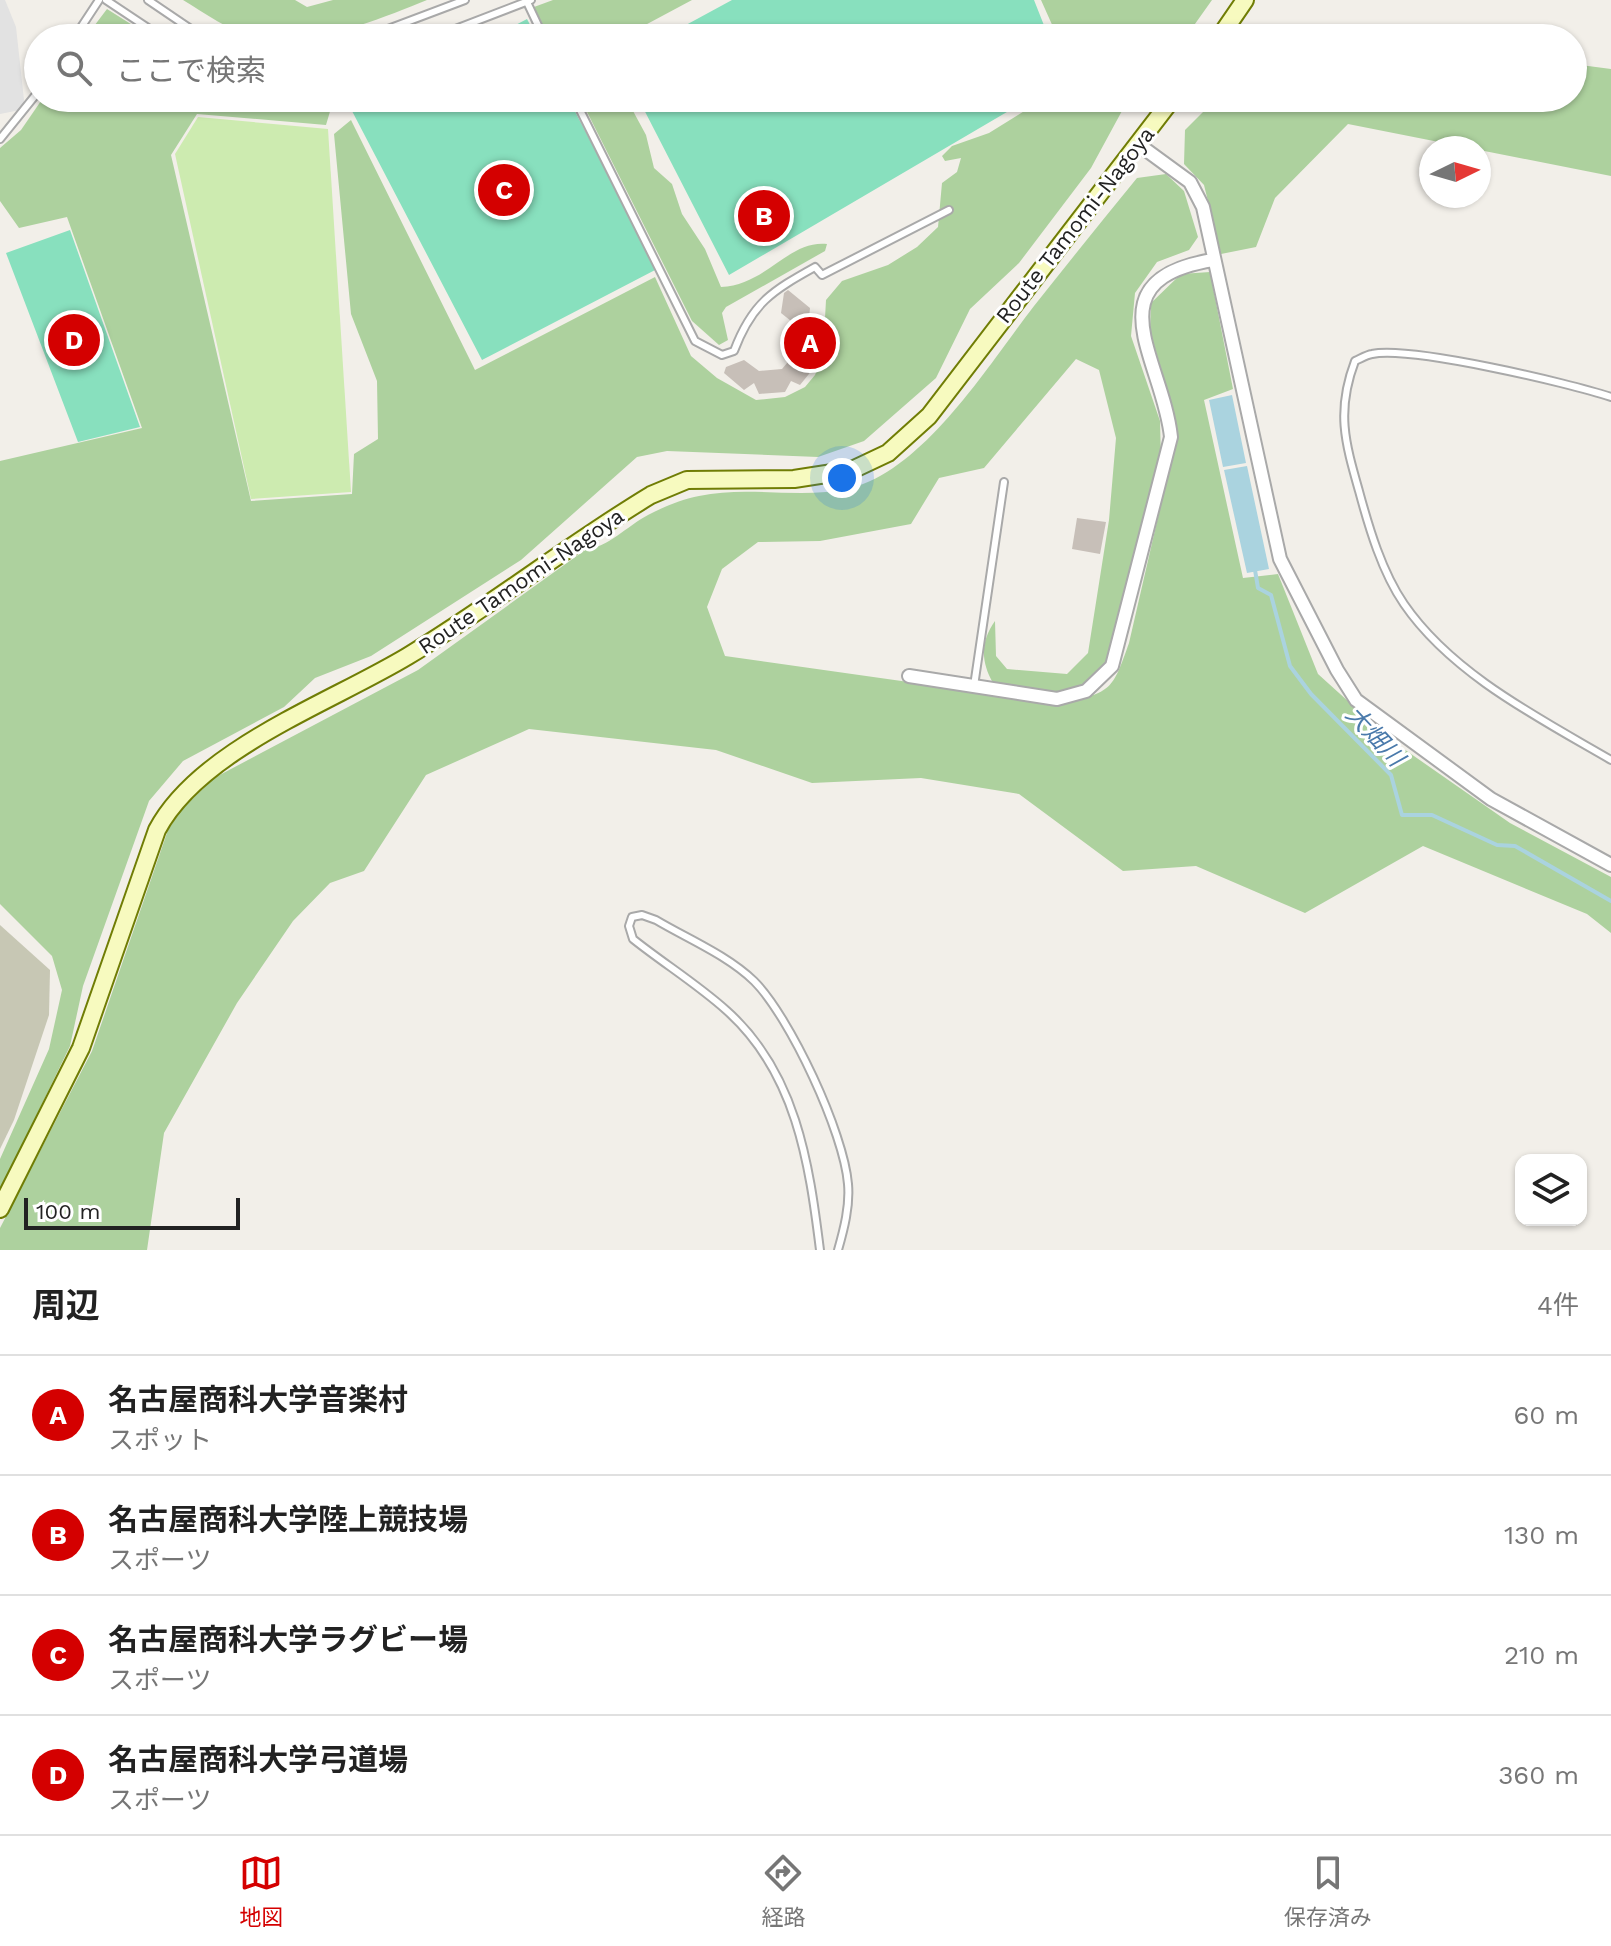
<!DOCTYPE html>
<html lang="ja">
<meta charset="utf-8">
<style>
body{margin:0;font-family:"Work Sans","Noto Sans JP",sans-serif;background:#f6f6f6;color:#222}
.controls{position:absolute;right:24px;bottom:24px;display:grid;overflow:hidden;border-radius:16px;box-shadow:0 2px 6px #0004}
.controls button{width:72px;height:72px;display:grid;place-items:center;padding:0;border:0;border-bottom:2px solid #e0e0e0;background:#fff;color:#222;font:40px sans-serif}
.compass{position:absolute;left:1419px;top:136px;width:72px;height:72px;border-radius:50%;background:#fff;box-shadow:0 2px 6px #0004;rotate:85deg}
.scale{position:absolute;left:24px;bottom:20px;width:216px;box-sizing:border-box;padding-left:8px;border:4px solid #222;border-top:0;font-size:22px;line-height:28px;white-space:nowrap;color:#222;-webkit-text-stroke:6px #fff;paint-order:stroke}
.you{position:absolute;left:842px;top:478px;width:28px;height:28px;margin:-20px;border:6px solid #fff;border-radius:50%;background:#1a73e8;box-shadow:0 0 0 12px #1a73e833}
.badge{display:grid;place-items:center;width:52px;height:52px;border-radius:50%;background:#d40000;color:#fff;font-size:26px;font-weight:700}
.pin{position:absolute;translate:-50% -50%;border:4px solid #fff;box-shadow:0 2px 8px #0006}
.list{margin:0;padding:0;list-style:none}
h2{display:flex;justify-content:space-between;align-items:center;height:104px;margin:0;padding:0 32px;font-size:34px}
h2 small{font-size:26px;font-weight:400;color:#767676}
.list li{display:grid;grid-template-columns:52px 1fr auto;gap:24px;align-items:center;box-sizing:border-box;height:120px;padding:0 32px;border-top:2px solid #e0e0e0}
.list b{display:block;font-size:30px;white-space:nowrap}
.list p{margin:0;font-size:26px;white-space:nowrap;color:#767676}
.list em{font-size:26px;font-style:normal;color:#767676}
.icon{flex:none;width:44px;height:44px;fill:none;stroke:currentColor;stroke-width:2;stroke-linecap:round;stroke-linejoin:round}
.map{position:relative;flex:none;width:1611px;height:1250px;overflow:hidden}
.search{position:absolute;background:#fff;box-shadow:0 2px 6px #0004;left:24px;right:24px;top:24px;height:88px;display:flex;align-items:center;gap:20px;box-sizing:border-box;padding:0 28px;border-radius:44px;color:#767676;font-size:30px}
.sheet{height:584px;background:#fff}
nav{display:flex;justify-content:space-around;align-items:center;box-sizing:border-box;height:112px;border-top:2px solid #e0e0e0;background:#fff;font-size:22px;color:#767676}
nav a{display:grid;justify-items:center;gap:4px}
nav .on{color:#d40000}
.map>svg:first-child{display:block}
.construction{fill:#c7c7b4}
.grass{fill:#cdebb0}
.forest{fill:#add19e}
.pitch{fill:#88e0be}
.parking{fill:#e2e2e2}
.water{fill:#aad3df}
.lines{fill:none;stroke-linecap:round;stroke-linejoin:round}
.stream{stroke:#aad3df;stroke-width:4}
.building{fill:#c7bfb8}
.lane-casing{stroke:#a9a9a9;stroke-width:10}
.street-casing{stroke:#a9a9a9;stroke-width:16}
.secondary-casing{stroke:#707d05;stroke-width:20}
.lane{stroke:#fff;stroke-width:6}
.street{stroke:#fff;stroke-width:12}
.secondary{stroke:#f7fabf;stroke-width:16}
.labels{text-anchor:middle;dominant-baseline:central;stroke-width:6;stroke-linejoin:round;paint-order:stroke}
.street-label{font-size:22px;fill:#222;stroke:#fff}
.water-label{font-size:24px;font-style:italic;fill:#4a7aab;stroke:#fff}
</style>
<div class="map">
<svg width="1611" height="1250" viewBox="0 0 1611 1250">
<rect width="100%" height="100%" fill="#f2efe9"/>
<path class="construction" d="M 0,925 L 50,970 L 49,1015 L 14,1120 L 0,1149 Z"/>
<path class="grass" d="M 198,117 L 328,129 L 351,492 L 251,499 L 175,154 Z"/>
<path class="forest" d="M 183,0 L 295,0 L 307,7 L 333,0 L 427,0 C 381,19 303,50 254,37 C 228,30 206,14 183,0 Z
M 553,0 L 692,0 L 621,38 L 549,38 L 534,7 Z
M 1041,0 L 1212,0 L 1185,38 L 1058,38 Z
M 107,9 L 153,38 L 85,38 Z
M 1402,31 L 1436,38 L 1329,38 Z
M 1573,64 L 1611,69 L 1611,176 L 1348,124 L 1275,198 L 1256,247 L 1221,254 L 1204,185 L 1184,164 L 1185,130 L 1217,98 L 1573,98 Z
M 43,98 L 334,98 L 326,125 L 197,114 L 171,155 L 251,501 L 352,494 L 354,454 L 378,439 L 377,381 L 351,314 L 334,134 L 351,120 L 475,370 L 655,277 L 691,356 L 717,378 L 756,400 L 785,397 L 805,387 L 815,375 L 823,355 L 826,300 L 842,281 L 888,265 L 917,247 L 938,227 L 942,183 L 957,172 L 961,158 L 945,161 L 942,156 L 952,146 L 989,133 L 1045,98 L 1129,98 L 1091,168 L 1019,263 L 970,309 L 936,378 L 864,441 L 818,457 L 667,451 L 637,457 L 521,560 L 371,656 L 315,678 L 284,707 L 183,761 L 149,801 L 83,986 L 70,1046 L 0,1191 L 0,1159 L 49,1049 L 62,990 L 52,956 L 0,904 L 0,461 L 142,428 L 67,217 L 19,228 L 0,201 L 0,148 L 21,130 Z
M 580,98 L 626,98 L 646,135 L 654,168 L 672,184 L 682,214 L 705,249 L 721,287 C 767,285 788,240 827,244 L 825,251 L 726,307 L 722,313 L 728,340 L 719,345 L 692,321 Z
M 1166,174 L 1184,191 L 1198,237 L 1189,250 L 1157,262 L 1135,293 L 1131,336 L 1160,421 L 1161,460 L 1111,658 L 1091,684 L 1062,695 L 993,683 C 981,662 980,642 995,621 L 996,656 L 1007,669 L 1067,674 L 1088,653 L 1109,520 L 1116,438 L 1099,370 L 1076,359 L 984,468 L 939,478 L 911,524 L 820,541 L 758,542 L 722,569 L 707,607 L 725,656 L 1063,704 C 1112,691 1112,691 1129,643 L 1176,439 L 1171,404 L 1150,331 L 1151,303 L 1181,274 L 1210,272 L 1233,389 L 1204,400 L 1243,578 L 1278,574 L 1318,674 L 1391,740 L 1510,823 L 1611,877 L 1611,933 L 1587,914 L 1423,846 L 1305,913 L 1196,866 L 1123,871 L 1019,794 L 921,778 L 812,783 L 716,750 L 529,729 L 426,775 L 364,871 L 330,883 L 293,921 L 237,1003 L 164,1133 L 147,1250 L 0,1250 L 0,1228 L 92,1051 L 168,830 L 182,809 L 214,778 L 418,670 L 585,550 C 609,547 627,526 648,515 C 663,507 683,499 699,496 C 749,485 801,500 851,488 C 925,469 989,364 1034,306 C 1068,263 1102,221 1137,178 Z"/>
<path class="pitch" d="M 732,0 L 1034,0 L 1049,38 L 662,38 Z
M 527,19 L 537,38 L 491,38 Z
M 377,98 L 568,98 L 657,269 L 482,360 L 352,111 Z
M 638,98 L 1031,98 L 729,275 Z
M 70,230 L 140,427 L 78,442 L 6,253 Z"/>
<path class="parking" d="M 0,0 L 5,0 L 16,27 L 25,109 L 0,114 Z"/>
<path class="water" d="M 1232,395 L 1246,463 L 1223,467 L 1209,400 Z
M 1247,466 L 1269,569 L 1247,573 L 1224,470 Z"/>
<g class="lines">
<path class="stream" d="M 1255,570 L 1258,588 L 1271,595 L 1290,666 L 1311,694 L 1391,775 L 1402,815 L 1432,815 L 1497,845 L 1515,846 L 1611,901"/>
</g>
<path class="building" d="M 788,290 L 810,308 L 809,318 L 819,321 L 821,348 L 812,354 L 817,364 L 800,385 L 791,381 L 785,392 L 759,394 L 754,383 L 744,390 L 724,373 L 726,367 L 744,360 L 759,371 L 782,369 L 798,350 L 796,325 L 781,313 L 784,293 Z
M 1077,518 L 1106,522 L 1100,554 L 1072,549 Z"/>
<g class="lines">
<g class="lane-casing">
<path id="lane" d="M 106,0 L 163,38
M 148,0 L 204,38
M 526,0 L 544,38
M 74,38 L 99,0
M 364,38 L 465,0
M 432,38 L 531,0
M 574,98 L 695,341 L 722,355 L 734,351 C 752,303 772,291 815,267 L 822,275 L 949,210
M 0,139 L 38,92
M 1611,397 C 1569,383 1411,346 1372,354 C 1366,355 1360,359 1355,361 C 1336,411 1345,442 1359,491 C 1369,528 1382,572 1404,604 C 1452,674 1539,718 1611,760
M 974,686 L 1004,482
M 820,1250 C 809,1162 796,1072 726,1010 C 697,984 663,963 633,939 L 629,926 L 632,917 L 642,915 L 656,920 C 688,939 727,955 754,981 C 790,1017 844,1133 848,1184 C 850,1206 844,1229 838,1250"/>
</g>
<g class="street-casing">
<path id="street" d="M 1138,144 L 1190,182 L 1203,207 L 1280,559 L 1337,670 L 1356,700 L 1491,799 L 1611,865
M 909,676 L 1057,699 L 1086,691 L 1112,666 L 1171,437 C 1163,360 1090,280 1213,260"/>
</g>
<g class="secondary-casing">
<path id="secondary" d="M 1219,38 L 1245,0
M 0,1209 L 81,1048 L 157,830 C 200,749 330,703 408,656 C 491,606 568,545 651,495 L 687,480 L 794,479 L 852,470 L 888,453 L 929,416 L 1173,98"/>
</g>
<use href="#lane" class="lane"/>
<use href="#street" class="street"/>
<use href="#secondary" class="secondary"/>
</g>
<g class="labels">
<g class="street-label">
<text transform="translate(1075 225) rotate(-52)">Route Tamomi-Nagoya</text>
<text transform="translate(521 581) rotate(-34)">Route Tamomi-Nagoya</text>
</g>
<g class="water-label">
<text transform="translate(1375 736) rotate(47)">大畑川</text>
</g>
</g>
</svg>
<div class="controls">
<button><svg class="icon" aria-label="layers" viewBox="0 0 24 24"><path d="M12 4l9 5-9 5-9-5zM3 14l9 5 9-5"/></svg></button>
</div>
<svg class="compass" viewBox="-18 -18 36 36"><path d="M0-13l5 13h-10z" fill="#e53935"/><path d="M0 13l5-13h-10z" fill="#767676"/></svg>
<div class="scale">100 m</div>
<div class="you"></div>
<div class="pin badge" style="left:810px;top:343px">A</div>
<div class="pin badge" style="left:764px;top:216px">B</div>
<div class="pin badge" style="left:504px;top:190px">C</div>
<div class="pin badge" style="left:74px;top:340px">D</div>
<div class="search"><svg class="icon" aria-label="search" viewBox="0 0 24 24"><circle cx="10" cy="10" r="6"/><path d="M15 15l6 6"/></svg>ここで検索</div>
</div>
<section class="sheet">
<h2>周辺<small>4件</small></h2>
<ul class="list">
<li><span class="badge">A</span><div><b>名古屋商科大学音楽村</b><p>スポット</p></div><em>60 m</em></li>
<li><span class="badge">B</span><div><b>名古屋商科大学陸上競技場</b><p>スポーツ</p></div><em>130 m</em></li>
<li><span class="badge">C</span><div><b>名古屋商科大学ラグビー場</b><p>スポーツ</p></div><em>210 m</em></li>
<li><span class="badge">D</span><div><b>名古屋商科大学弓道場</b><p>スポーツ</p></div><em>360 m</em></li>
</ul>
</section>
<nav>
<a class="on"><svg class="icon" aria-label="map" viewBox="0 0 24 24"><path d="M3 6l6-2 6 2 6-2v14l-6 2-6-2-6 2zM9 4v14M15 6v14"/></svg>地図</a>
<a><svg class="icon" aria-label="directions" viewBox="0 0 24 24"><path d="M12 3l9 9-9 9-9-9zM9 14v-3h6M13 9l2 2-2 2"/></svg>経路</a>
<a><svg class="icon" aria-label="saved" viewBox="0 0 24 24"><path d="M7 4h10v16l-5-4-5 4z"/></svg>保存済み</a>
</nav>
